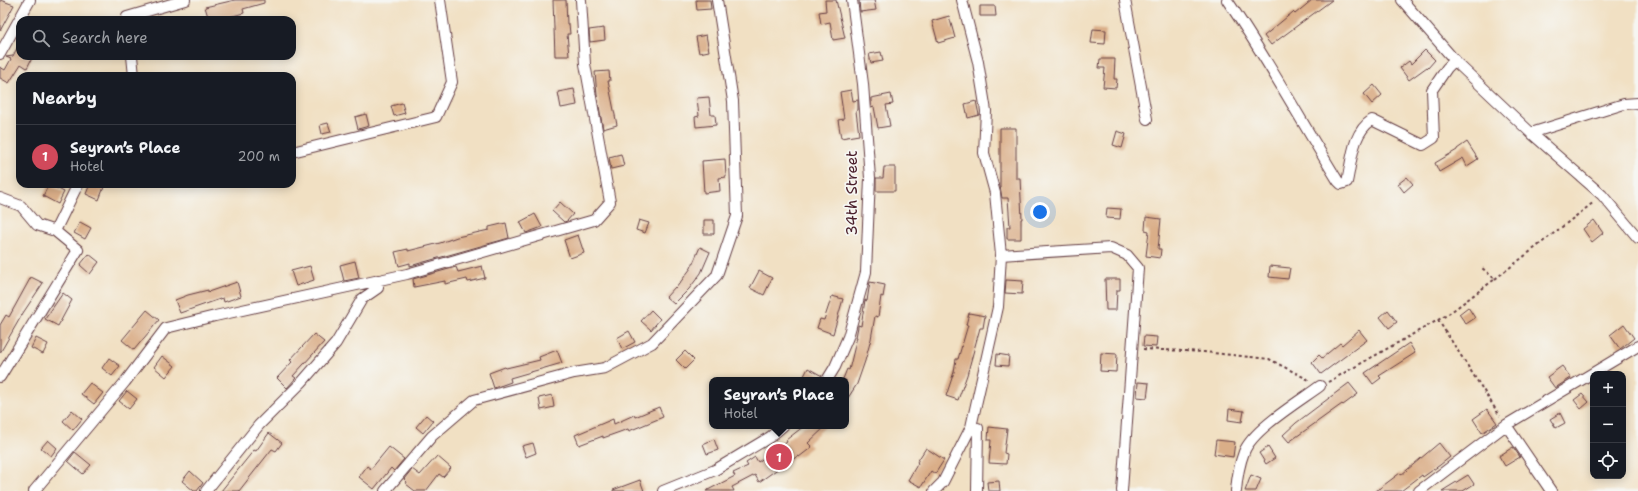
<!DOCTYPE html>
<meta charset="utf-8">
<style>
body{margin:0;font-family:"Shantell Sans",sans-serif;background:#20242c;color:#f1f3f6}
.controls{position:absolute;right:12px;bottom:12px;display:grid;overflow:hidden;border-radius:8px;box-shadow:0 2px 10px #0003}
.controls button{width:36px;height:36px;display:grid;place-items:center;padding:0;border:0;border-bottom:1px solid #363941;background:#171b24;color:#f1f3f6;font:20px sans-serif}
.you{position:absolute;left:1040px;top:212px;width:14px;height:14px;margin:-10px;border:3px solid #fff;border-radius:50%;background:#1a73e8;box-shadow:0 0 0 6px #1a73e833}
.badge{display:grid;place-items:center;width:26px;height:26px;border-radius:50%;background:#d1495b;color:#fff;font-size:13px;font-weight:700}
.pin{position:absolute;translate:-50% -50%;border:2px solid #fff;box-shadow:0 1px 4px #0006}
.popup{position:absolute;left:709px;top:377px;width:140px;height:52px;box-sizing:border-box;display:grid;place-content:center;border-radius:8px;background:#171b24;filter:drop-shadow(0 1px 3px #0005);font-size:13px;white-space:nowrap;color:#9ea1a6}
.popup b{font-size:15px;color:#f1f3f6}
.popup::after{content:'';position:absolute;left:50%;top:100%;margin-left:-8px;border:8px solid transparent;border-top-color:#171b24}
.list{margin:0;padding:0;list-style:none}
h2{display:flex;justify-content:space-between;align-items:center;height:52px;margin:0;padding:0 16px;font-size:17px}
h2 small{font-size:13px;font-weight:400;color:#9ea1a6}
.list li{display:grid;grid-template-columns:26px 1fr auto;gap:12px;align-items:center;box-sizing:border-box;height:64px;padding:0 16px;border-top:1px solid #363941}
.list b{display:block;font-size:15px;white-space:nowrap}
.list p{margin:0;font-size:13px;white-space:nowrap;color:#9ea1a6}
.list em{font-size:13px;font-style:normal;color:#9ea1a6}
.icon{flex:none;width:22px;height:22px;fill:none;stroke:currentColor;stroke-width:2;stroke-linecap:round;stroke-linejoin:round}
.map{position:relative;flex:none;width:1638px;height:491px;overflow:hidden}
.search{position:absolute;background:#171b24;box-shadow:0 2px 10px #0003;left:16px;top:16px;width:280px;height:44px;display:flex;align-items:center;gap:10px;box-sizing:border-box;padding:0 14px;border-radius:12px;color:#9ea1a6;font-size:15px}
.panel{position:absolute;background:#171b24;box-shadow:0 2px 10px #0003;left:16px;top:72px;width:280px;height:116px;border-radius:12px}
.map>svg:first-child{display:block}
.building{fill:#daae88}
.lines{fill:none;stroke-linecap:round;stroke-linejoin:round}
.street-casing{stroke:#633c42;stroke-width:12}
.path{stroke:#633c42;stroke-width:2;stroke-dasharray:3 3;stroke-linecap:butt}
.street{stroke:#fff;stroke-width:10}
.labels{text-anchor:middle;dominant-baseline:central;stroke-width:3.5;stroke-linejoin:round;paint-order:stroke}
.street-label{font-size:15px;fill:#4a1f2b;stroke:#f6f6f2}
</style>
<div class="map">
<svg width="1638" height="491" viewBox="0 0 1638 491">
<rect width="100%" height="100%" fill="#f6f6f2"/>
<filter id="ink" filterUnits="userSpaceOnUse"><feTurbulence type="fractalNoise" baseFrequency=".025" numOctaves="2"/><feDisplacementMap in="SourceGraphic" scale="8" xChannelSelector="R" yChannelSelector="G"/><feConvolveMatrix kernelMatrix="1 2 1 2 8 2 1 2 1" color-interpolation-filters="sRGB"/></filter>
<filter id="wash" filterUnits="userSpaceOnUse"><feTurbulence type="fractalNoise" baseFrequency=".012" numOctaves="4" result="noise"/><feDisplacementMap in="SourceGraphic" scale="16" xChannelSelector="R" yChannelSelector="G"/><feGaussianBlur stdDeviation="0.9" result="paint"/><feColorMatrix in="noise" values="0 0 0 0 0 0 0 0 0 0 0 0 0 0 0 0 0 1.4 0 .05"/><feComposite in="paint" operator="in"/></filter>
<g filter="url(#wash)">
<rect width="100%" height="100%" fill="#f1e0c3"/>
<g id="blocks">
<path class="building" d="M 0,0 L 14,5 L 0,31 Z
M 235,0 L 264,0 L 264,3 L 243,9 L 244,13 L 217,20 L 209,20 L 205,7 Z
M 553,0 L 566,0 L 567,24 L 569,24 L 570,34 L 567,34 L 569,56 L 555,56 Z
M 696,0 L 710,0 L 711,9 L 697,10 Z
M 825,0 L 836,0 L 845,38 L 833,40 L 830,22 L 821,24 L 819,12 L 826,11 Z
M 859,0 L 874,0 L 876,10 L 860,12 Z
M 1312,0 L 1332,0 L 1271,45 L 1264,36 L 1293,12 L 1295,14 Z
M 980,6 L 995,6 L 996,16 L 980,16 Z
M 949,16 L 955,38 L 938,43 L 932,21 Z
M 604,28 L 605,40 L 590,42 L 589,30 Z
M 1093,29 L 1106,30 L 1105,44 L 1091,43 Z
M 706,35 L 709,51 L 699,53 L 696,37 Z
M 20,42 L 20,56 L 33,56 L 27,68 L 21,64 L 9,83 L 0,78 L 0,67 L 5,70 L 11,59 L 6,57 L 13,56 Z
M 1425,50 L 1435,60 L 1428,68 L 1427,67 L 1409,80 L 1400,68 L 1409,61 L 1411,64 Z
M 881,52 L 883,61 L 871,63 L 869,54 Z
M 1100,59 L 1115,59 L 1114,79 L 1117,79 L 1116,88 L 1103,87 L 1105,68 L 1099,68 Z
M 609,71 L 610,81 L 608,81 L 617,125 L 603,129 L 597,95 L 595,72 Z
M 1374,85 L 1382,95 L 1372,104 L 1364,94 Z
M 574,89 L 577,105 L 561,108 L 558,92 Z
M 851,90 L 853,101 L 858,100 L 858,110 L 856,111 L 859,135 L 841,138 L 838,120 L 844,119 L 840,92 Z
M 891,94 L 893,104 L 886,105 L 890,126 L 878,128 L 874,107 L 871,108 L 871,98 Z
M 709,97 L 711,115 L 715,115 L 716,125 L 696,127 L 695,117 L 699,116 L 697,98 Z
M 976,101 L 979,115 L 968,118 L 965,104 Z
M 402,103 L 405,113 L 394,116 L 391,106 Z
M 366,114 L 369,126 L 358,129 L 355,117 Z
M 328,123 L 331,132 L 322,134 L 320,125 Z
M 1000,128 L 1016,128 L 1016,178 L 1020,178 L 1022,219 L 1021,219 L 1021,239 L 1007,239 L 1007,227 L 1010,227 L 1008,198 L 1002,198 L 1000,186 Z
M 1117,131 L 1126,134 L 1122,148 L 1113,145 Z
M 1467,142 L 1478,159 L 1467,166 L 1463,158 L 1439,172 L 1435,163 L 1457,150 L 1457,149 Z
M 621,154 L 624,166 L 611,169 L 609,157 Z
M 725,159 L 726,177 L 719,178 L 720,191 L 704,193 L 702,161 Z
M 884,167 L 895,167 L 895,191 L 876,191 L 876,178 L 883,178 Z
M 1407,177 L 1413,184 L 1404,192 L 1398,184 Z
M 49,184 L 64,192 L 58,204 L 43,196 Z
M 90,184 L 98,184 L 104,187 L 99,200 L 86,194 Z
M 560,202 L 573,214 L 567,221 L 564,222 L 552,211 Z
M 1107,208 L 1121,209 L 1120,219 L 1106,218 Z
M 535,214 L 542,227 L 526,233 L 520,222 Z
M 1146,217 L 1161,219 L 1158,249 L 1161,249 L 1160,258 L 1146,256 L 1149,231 L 1145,230 Z
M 639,220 L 649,223 L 645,233 L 636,230 Z
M 704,220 L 714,220 L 714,234 L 704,234 Z
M 1594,220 L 1603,233 L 1592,242 L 1583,229 Z
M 80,222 L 91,228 L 85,239 L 74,233 Z
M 506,223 L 509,238 L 410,266 L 410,263 L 399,266 L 395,252 L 408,249 L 408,251 L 440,243 L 457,237 L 489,230 L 489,227 Z
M 578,235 L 584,253 L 570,258 L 564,240 Z
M 700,247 L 710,252 L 701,273 L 689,289 L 674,304 L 666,297 L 675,287 L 676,288 L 691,268 Z
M 89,254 L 99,262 L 90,274 L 80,265 Z
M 355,261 L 359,278 L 344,281 L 340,265 Z
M 310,266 L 314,280 L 296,286 L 291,271 Z
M 482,266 L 485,278 L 468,282 L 467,279 L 445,284 L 445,281 L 414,287 L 413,279 L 456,267 L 458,272 Z
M 1270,266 L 1290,268 L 1288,279 L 1269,277 Z
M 759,271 L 772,278 L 764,295 L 750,288 Z
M 31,277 L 43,283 L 23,313 L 0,353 L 0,325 L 6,315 L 9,317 Z
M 1105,279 L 1120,279 L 1120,290 L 1117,290 L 1116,310 L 1106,310 Z
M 1006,280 L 1023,281 L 1022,294 L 1005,293 Z
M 237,282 L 241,296 L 224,302 L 223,298 L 180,313 L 175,300 L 188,295 L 208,290 L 208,292 Z
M 870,282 L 885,285 L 883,297 L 881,296 L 878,317 L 875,316 L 871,339 L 865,361 L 857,384 L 846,401 L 846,380 L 843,379 L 847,369 L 849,370 L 857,337 L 856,337 L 858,327 L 858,325 L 861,326 L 865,300 L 867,301 Z
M 63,293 L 72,300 L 58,326 L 45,319 Z
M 832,296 L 843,299 L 833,334 L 817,328 L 820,319 L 824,320 Z
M 1468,307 L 1475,318 L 1466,324 L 1459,314 Z
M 147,310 L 159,320 L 134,350 L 122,340 Z
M 651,310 L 660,319 L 651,330 L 641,321 Z
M 1388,310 L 1397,322 L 1389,328 L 1380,317 Z
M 969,313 L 985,316 L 983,328 L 980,328 L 967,375 L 958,400 L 946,396 L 954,372 L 956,359 L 958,359 L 968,325 L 966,325 Z
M 1624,324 L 1634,338 L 1620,349 L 1610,335 Z
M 1359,330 L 1367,340 L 1321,374 L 1312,362 L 1319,355 L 1322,358 L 1340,343 L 1342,345 Z
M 629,331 L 635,342 L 622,349 L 617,338 Z
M 314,334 L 324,342 L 293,376 L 296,378 L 287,388 L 277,378 L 292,362 L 290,360 Z
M 1144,336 L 1157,337 L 1156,347 L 1143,346 Z
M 36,338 L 48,344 L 43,354 L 31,348 Z
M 1409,343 L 1415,353 L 1379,376 L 1381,378 L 1373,384 L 1365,373 Z
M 557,350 L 562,363 L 510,378 L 511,382 L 494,388 L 489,373 L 505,367 L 506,368 L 540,360 L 539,357 Z
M 685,351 L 694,360 L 685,369 L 676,360 Z
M 1101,353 L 1117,354 L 1116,372 L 1100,371 Z
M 997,354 L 1009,356 L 1008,366 L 996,365 Z
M 162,356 L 175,366 L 166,377 L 154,367 Z
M 109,358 L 120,366 L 112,376 L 102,368 Z
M 1562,366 L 1571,378 L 1555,388 L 1547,377 Z
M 808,368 L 822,376 L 821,380 L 811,380 L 804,376 Z
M 1138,382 L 1149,383 L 1147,398 L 1137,397 Z
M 90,383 L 103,393 L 94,404 L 81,394 Z
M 1349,383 L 1358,394 L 1343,405 L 1342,404 L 1289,442 L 1283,435 L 1296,423 Z
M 127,391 L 137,399 L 129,409 L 119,401 Z
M 1582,394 L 1589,402 L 1581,409 L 1574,400 Z
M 552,395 L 554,407 L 541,410 L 539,398 Z
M 659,407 L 663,417 L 629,431 L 628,429 L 603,438 L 603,436 L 579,445 L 575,435 L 613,419 L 614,424 L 634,415 L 635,417 Z
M 1229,409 L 1244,411 L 1242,422 L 1228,420 Z
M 1487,409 L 1497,423 L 1482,433 L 1473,419 Z
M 72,410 L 82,419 L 73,430 L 63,421 Z
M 1560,413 L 1565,423 L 1556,428 L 1550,419 Z
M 426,415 L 433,421 L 423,433 L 416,427 Z
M 804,426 L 826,426 L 808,443 L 812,447 L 799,457 L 798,456 L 779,468 L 759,482 L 755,475 L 732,487 L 734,491 L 706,491 L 735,476 L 733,473 L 748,466 L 746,463 L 755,457 L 758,462 L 787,442 L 786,440 Z
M 989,427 L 1007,429 L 1004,453 L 1007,454 L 1006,464 L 989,463 L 991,440 L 988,440 Z
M 269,433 L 282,443 L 276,451 L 272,449 L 239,491 L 221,491 L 254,450 L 256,451 Z
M 714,439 L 718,450 L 707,454 L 703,444 Z
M 48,440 L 57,448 L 51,456 L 41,448 Z
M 1216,440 L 1235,442 L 1233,457 L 1214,454 Z
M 533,443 L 536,453 L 526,457 L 522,446 Z
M 1439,443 L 1450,457 L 1440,465 L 1423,477 L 1422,475 L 1401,491 L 1376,491 L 1400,473 L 1401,475 Z
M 389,447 L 404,459 L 394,471 L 391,468 L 374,489 L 359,477 L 367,466 L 371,469 Z
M 1268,447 L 1275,458 L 1266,464 L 1259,453 Z
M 1513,447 L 1520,457 L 1505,466 L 1499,456 Z
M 926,448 L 944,460 L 935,474 L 931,471 L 921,487 L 908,480 L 918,463 L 917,462 Z
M 75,452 L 91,465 L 83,474 L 68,461 Z
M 437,456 L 451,468 L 443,477 L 439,474 L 426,491 L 415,491 L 406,484 L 407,482 L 404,479 L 412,469 L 420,475 Z
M 190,471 L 203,483 L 197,491 L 194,491 L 182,481 Z
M 1251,475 L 1261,479 L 1256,491 L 1245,491 Z
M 1468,475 L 1474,484 L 1463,491 L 1442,491 Z
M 640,480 L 644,491 L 613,491 L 613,490 Z
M 999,481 L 1000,491 L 988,491 L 987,482 Z"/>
</g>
</g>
<g filter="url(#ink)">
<use href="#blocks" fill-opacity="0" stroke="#633c42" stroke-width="1"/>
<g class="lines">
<g class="street-casing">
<path id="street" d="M 1125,0 L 1147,119
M 1227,0 C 1267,58 1301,121 1338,181 L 1341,184 L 1347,182 C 1352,160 1352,133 1372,120 L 1423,145 L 1434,138 L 1432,90 L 1447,68 L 1455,60
M 1402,0 L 1458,64 L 1531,133 L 1624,104 L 1638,103
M 127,20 L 127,17 L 185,0
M 0,54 L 30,0
M 132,56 L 134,76
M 1531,133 L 1602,195 L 1638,238
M 292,152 L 436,117 L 452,82 L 440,0
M 0,198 L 21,206 L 37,225 L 55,231 L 78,250 L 0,377
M 55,231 L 78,184
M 1001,255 L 1111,248 L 1127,255 L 1138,268 L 1122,491
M 827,380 L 835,367 L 848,337 L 866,272 L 870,178 L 863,84 L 852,0
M 1506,425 L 1551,491
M 34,491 L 125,382 L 166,328 L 215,316 L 407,274 L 594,220 L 610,202 L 585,64 L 581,0
M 206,491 L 259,425 L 302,382 L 336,343 L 362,299 L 378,288 L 378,280
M 385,491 L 432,436 L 474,400 L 574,373 L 605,368 L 652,343 L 717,275 L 737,216 L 733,101 L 717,0
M 663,491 L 715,470 L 770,437 L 783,426
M 934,491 L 943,482 L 971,427 L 998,307 L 1001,255 L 995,193 L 984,153 L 986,111 L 978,62 L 962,0
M 977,491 L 978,428
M 1236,491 C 1237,478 1239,465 1244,452 C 1253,429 1300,401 1320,386
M 1419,491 L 1506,425 L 1638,346"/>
</g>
<path class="path" d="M 1495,279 L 1594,202
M 1438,320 L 1500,416
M 1143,349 L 1204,352 L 1269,359 L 1309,380
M 1328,382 L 1447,315 L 1495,279 L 1482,268"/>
<use href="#street" class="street"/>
</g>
</g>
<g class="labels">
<g class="street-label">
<text transform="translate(852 193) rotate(-90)">34th Street</text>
</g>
</g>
</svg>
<div class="controls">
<button>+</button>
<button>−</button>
<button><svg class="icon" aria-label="locate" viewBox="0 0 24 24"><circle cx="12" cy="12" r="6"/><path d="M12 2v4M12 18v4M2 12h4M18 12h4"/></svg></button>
</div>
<div class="you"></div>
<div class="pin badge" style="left:779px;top:457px">1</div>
<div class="popup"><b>Seyran’s Place</b>Hotel</div>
<div class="search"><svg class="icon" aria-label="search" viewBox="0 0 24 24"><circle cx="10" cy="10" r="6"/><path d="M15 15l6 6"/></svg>Search here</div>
<section class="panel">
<h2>Nearby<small></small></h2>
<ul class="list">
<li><span class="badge">1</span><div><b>Seyran’s Place</b><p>Hotel</p></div><em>200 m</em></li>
</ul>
</section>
</div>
